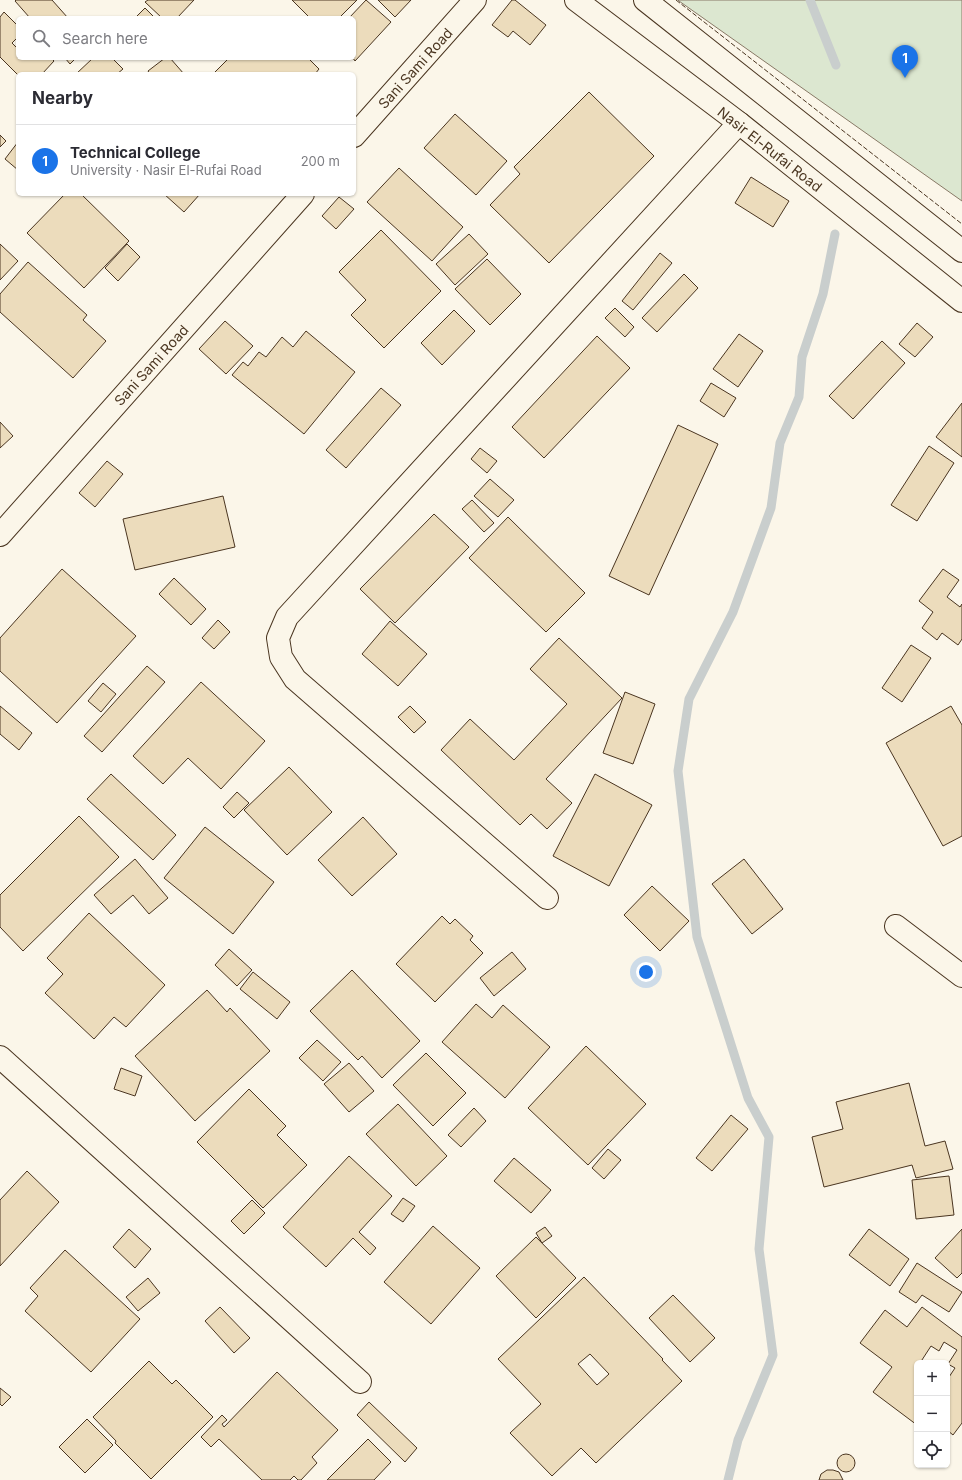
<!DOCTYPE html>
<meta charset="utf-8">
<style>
body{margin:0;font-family:Inter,sans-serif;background:#f2f2f3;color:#2b2b33}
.controls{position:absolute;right:12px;bottom:12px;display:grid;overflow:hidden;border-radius:6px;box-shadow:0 1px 3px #0004}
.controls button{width:36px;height:36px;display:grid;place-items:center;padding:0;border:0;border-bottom:1px solid #e1e1e2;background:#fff;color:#2b2b33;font:20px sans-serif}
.you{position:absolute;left:646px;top:972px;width:14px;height:14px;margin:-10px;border:3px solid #fff;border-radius:50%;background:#1a73e8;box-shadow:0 0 0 6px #1a73e833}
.badge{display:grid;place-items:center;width:26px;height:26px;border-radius:50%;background:#1a73e8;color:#fff;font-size:13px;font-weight:700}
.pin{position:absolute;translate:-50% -33px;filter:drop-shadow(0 1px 2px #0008)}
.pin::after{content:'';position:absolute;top:21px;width:14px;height:12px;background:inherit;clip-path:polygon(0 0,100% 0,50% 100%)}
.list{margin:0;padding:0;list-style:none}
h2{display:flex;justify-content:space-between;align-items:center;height:52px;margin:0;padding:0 16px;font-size:17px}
h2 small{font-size:13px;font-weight:400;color:#7c7c81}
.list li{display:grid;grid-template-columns:26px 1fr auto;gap:12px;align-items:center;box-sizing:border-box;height:72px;padding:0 16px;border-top:1px solid #e1e1e2}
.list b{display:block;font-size:15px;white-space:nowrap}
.list p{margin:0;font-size:13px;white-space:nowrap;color:#7c7c81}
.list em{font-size:13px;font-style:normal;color:#7c7c81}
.icon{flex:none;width:22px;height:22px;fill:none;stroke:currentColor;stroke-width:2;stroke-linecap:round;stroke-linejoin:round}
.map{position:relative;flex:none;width:962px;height:1480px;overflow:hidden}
.search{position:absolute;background:#fff;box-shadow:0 1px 3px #0004;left:16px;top:16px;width:340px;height:44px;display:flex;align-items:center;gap:10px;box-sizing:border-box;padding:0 14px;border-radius:6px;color:#7c7c81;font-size:15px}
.panel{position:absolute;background:#fff;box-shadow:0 1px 3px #0004;left:16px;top:72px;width:340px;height:124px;border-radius:6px}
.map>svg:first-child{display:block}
.green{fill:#dce7d0;stroke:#887966}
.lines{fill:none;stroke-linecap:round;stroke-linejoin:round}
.stream{stroke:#c9cecd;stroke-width:9}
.building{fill:#ecdcbc;stroke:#4a3520;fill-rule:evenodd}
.street-casing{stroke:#4a3520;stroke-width:24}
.secondary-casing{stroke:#4a3520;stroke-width:24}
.street{stroke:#fbf6e9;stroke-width:22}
.secondary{stroke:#fbf6e9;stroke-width:22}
.fence{stroke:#4a3520;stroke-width:1;stroke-dasharray:5 2;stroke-linecap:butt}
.labels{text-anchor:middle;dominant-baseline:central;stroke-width:3;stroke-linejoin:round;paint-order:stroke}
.street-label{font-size:14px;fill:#4a3520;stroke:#fbf6e9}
</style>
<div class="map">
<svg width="962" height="1480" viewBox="0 0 962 1480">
<rect width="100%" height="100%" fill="#fbf6e9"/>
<path class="green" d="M 678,0 L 962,0 L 962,201 L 679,1 Z"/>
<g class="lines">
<path class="stream" d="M 810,0 L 836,65
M 728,1480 L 738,1440 L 773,1355 L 759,1249 L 769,1137 L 748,1098 L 697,937 L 678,771 L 689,699 L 733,612 L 771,508 L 780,443 L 799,397 L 802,357 L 823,294 L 835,234"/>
</g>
<path class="building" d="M 16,0 L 52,0 L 68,18 L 30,18 L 15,1 Z
M 148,0 L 194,0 L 177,18 L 162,18 L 145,2 Z
M 292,0 L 357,0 L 339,18 L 310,18 Z
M 366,0 L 391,22 L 355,61 L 353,58 L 354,58 L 354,18 L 349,18 Z
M 378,0 L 411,0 L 395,17 Z
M 512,0 L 515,0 L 546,25 L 530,45 L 513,31 L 508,37 L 492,25 Z
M 145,8 L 155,18 L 135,18 Z
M 4,12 L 18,26 L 18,37 L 12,43 L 18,49 L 18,58 L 51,58 L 54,61 L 42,74 L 18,75 L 0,57 L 0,17 Z
M 65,58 L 76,58 L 70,64 Z
M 93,58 L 112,58 L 123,69 L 117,74 L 76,74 Z
M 165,58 L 170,58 L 184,74 L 150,74 L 148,71 Z
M 229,58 L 308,58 L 319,69 L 315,74 L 213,74 Z
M 589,92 L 654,156 L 549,263 L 490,205 L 520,174 L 514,167 Z
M 455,114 L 507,161 L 476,195 L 424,148 Z
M 0,135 L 6,141 L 0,147 Z
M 18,142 L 18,170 L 5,159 Z
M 399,168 L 463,227 L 432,261 L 367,202 Z
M 751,177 L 789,201 L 773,227 L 735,203 Z
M 65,194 L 81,194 L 129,241 L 84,288 L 27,233 Z
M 164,194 L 200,194 L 184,212 Z
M 339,197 L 354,209 L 336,229 L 322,216 Z
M 381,230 L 441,291 L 384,348 L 351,315 L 366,300 L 339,272 Z
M 469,234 L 488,254 L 455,285 L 436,264 Z
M 0,244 L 18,261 L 0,280 Z
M 127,244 L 140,257 L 118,281 L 105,268 Z
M 660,253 L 672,263 L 633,310 L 622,301 Z
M 487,259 L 521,294 L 490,325 L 455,289 Z
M 28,262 L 87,315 L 83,320 L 106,341 L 73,378 L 0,312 L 0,294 Z
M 684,274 L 698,288 L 657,332 L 642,318 Z
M 615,308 L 634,327 L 625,337 L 605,318 Z
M 454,310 L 475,331 L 442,365 L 421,343 Z
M 225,321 L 253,346 L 226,374 L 199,349 Z
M 917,323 L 933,337 L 915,357 L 899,344 Z
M 306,331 L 355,372 L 304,434 L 232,375 L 243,362 L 248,366 L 259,352 L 266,357 L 282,337 L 293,347 Z
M 739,334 L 763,351 L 738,387 L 713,369 Z
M 597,336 L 630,368 L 544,458 L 512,427 Z
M 882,341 L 905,363 L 853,419 L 829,396 Z
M 711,383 L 736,398 L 724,417 L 700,401 Z
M 381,388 L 401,405 L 346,468 L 326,450 Z
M 962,403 L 962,457 L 936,437 Z
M 0,422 L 13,436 L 0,448 Z
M 678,425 L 718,444 L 649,595 L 609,576 Z
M 929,446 L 954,463 L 917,521 L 891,505 Z
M 480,448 L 497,461 L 487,473 L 471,459 Z
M 107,461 L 123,474 L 95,507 L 79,493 Z
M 490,479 L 514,500 L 498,517 L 474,496 Z
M 223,496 L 235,547 L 135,570 L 123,519 Z
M 472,500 L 494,523 L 484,532 L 462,509 Z
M 434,514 L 469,547 L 395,623 L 360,589 Z
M 508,517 L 585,593 L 546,632 L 469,558 Z
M 62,569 L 136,636 L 57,723 L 0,671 L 0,638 Z
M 943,569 L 959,580 L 947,597 L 960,607 L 962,604 L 962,639 L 958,645 L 942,633 L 937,640 L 922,628 L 933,612 L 919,601 Z
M 174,578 L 206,609 L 191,625 L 159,594 Z
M 218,620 L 230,632 L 214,649 L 202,638 Z
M 390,621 L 427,654 L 398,686 L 362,654 Z
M 559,638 L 622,698 L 546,779 L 572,803 L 547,829 L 531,814 L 520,825 L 441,750 L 470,719 L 514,760 L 567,704 L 530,669 Z
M 911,645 L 931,658 L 902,702 L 882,688 Z
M 147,666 L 165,682 L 102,752 L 84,736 Z
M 201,682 L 265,741 L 221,789 L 188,758 L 163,784 L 133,756 Z
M 103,683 L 116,694 L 101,712 L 88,701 Z
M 625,692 L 655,704 L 633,764 L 603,753 Z
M 0,706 L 32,733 L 19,750 L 0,734 Z
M 410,706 L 426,722 L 414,733 L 398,717 Z
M 951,706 L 962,725 L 962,836 L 943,846 L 886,743 Z
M 289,767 L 332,812 L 287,855 L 244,810 Z
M 111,774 L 176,835 L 153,860 L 87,799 Z
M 595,774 L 652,805 L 609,886 L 553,856 Z
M 237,792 L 249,803 L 234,818 L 223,807 Z
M 79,816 L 119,857 L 23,951 L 0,927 L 0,895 Z
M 363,817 L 397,854 L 352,896 L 318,860 Z
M 205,827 L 274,882 L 233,934 L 164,878 Z
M 135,859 L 168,898 L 149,914 L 133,895 L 111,914 L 94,895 Z
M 744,859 L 783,909 L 752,934 L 712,884 Z
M 652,886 L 689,921 L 660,951 L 624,915 Z
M 89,913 L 165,985 L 126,1027 L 114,1017 L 94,1039 L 45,993 L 63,974 L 47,958 Z
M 442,916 L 450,924 L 455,919 L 473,936 L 470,940 L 483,953 L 435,1002 L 396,964 Z
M 229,949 L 252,970 L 237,986 L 215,965 Z
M 512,952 L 526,969 L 494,996 L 480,978 Z
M 352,970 L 420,1041 L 382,1078 L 362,1056 L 358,1060 L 310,1011 Z
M 253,972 L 290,1002 L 277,1019 L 240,989 Z
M 207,990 L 227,1012 L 230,1008 L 270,1051 L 195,1121 L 135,1056 Z
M 476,1004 L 492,1018 L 503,1005 L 550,1047 L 505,1098 L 442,1042 Z
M 317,1040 L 341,1062 L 323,1081 L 299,1058 Z
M 586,1046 L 646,1104 L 588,1165 L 528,1108 Z
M 426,1053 L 466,1093 L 433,1126 L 393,1085 Z
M 349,1063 L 374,1091 L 349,1112 L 324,1084 Z
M 121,1068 L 142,1076 L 135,1096 L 114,1089 Z
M 909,1083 L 925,1146 L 945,1141 L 953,1169 L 916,1178 L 912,1165 L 824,1187 L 812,1137 L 843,1129 L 836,1102 Z
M 249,1089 L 286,1126 L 277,1135 L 307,1165 L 263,1208 L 197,1142 Z
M 398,1104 L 447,1156 L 416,1186 L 366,1134 Z
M 474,1108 L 486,1121 L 461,1147 L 448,1135 Z
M 731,1115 L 748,1129 L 712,1171 L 696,1158 Z
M 608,1149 L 621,1160 L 604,1179 L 592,1168 Z
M 349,1156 L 392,1196 L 359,1232 L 376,1248 L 370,1255 L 353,1238 L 326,1267 L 283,1227 Z
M 514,1158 L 551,1190 L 531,1213 L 494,1181 Z
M 27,1171 L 59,1202 L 0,1266 L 0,1200 Z
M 949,1176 L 954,1215 L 916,1219 L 912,1180 Z
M 403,1198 L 415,1206 L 403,1222 L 391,1214 Z
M 252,1200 L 265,1213 L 244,1234 L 231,1221 Z
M 433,1226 L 480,1268 L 431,1324 L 384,1282 Z
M 545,1227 L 552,1236 L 542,1243 L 536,1233 Z
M 129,1229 L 151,1249 L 135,1268 L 113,1247 Z
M 869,1229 L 909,1259 L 890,1286 L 849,1255 Z
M 962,1229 L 962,1273 L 957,1278 L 935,1258 Z
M 536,1237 L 576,1278 L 536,1318 L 496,1276 Z
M 65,1250 L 140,1319 L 91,1372 L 25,1311 L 38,1296 L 30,1288 Z
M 917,1263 L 962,1292 L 949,1312 L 922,1295 L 916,1303 L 899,1292 Z
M 584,1277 L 663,1359 L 662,1360 L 682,1381 L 596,1463 L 581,1448 L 552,1476 L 510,1433 L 541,1404 L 498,1359 ZM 590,1354 L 609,1374 L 597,1385 L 578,1364 Z
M 148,1278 L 160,1293 L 138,1311 L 126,1297 Z
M 673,1295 L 715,1338 L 690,1362 L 649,1318 Z
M 220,1307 L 250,1338 L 234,1353 L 205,1321 Z
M 922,1307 L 962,1337 L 962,1423 L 953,1435 L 947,1430 L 947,1380 L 955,1368 L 948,1364 L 957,1350 L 944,1342 L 939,1351 L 931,1346 L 920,1363 L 917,1363 L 917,1425 L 873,1392 L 892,1367 L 860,1343 L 885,1310 L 907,1327 Z
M 149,1361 L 172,1384 L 176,1380 L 213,1417 L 151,1479 L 115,1443 L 116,1441 L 93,1417 Z
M 277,1372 L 338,1430 L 312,1457 L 317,1463 L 301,1480 L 298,1480 L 294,1476 L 290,1480 L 262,1480 L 219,1439 L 211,1447 L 201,1437 L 222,1415 L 227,1420 L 222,1424 L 224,1427 Z
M 0,1388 L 11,1397 L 2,1406 L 0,1404 Z
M 369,1402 L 417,1448 L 405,1462 L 357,1415 Z
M 87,1419 L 113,1445 L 85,1473 L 59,1447 Z
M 368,1439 L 391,1462 L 374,1480 L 327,1480 Z
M837 1463a9 9 0 1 1 18 0a9 9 0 1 1-18 0Z
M 827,1470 L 833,1470 L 839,1472 L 843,1480 L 819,1480 L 821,1474 Z"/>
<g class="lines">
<g class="street-casing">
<path id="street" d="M 354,136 L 475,0
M 0,535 L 303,194
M 547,898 L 295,679 L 281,657 L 278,638 L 287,617 L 739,123
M 896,926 L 962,976
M 0,1057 L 360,1382"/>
</g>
<g class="secondary-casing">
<path id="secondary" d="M 576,0 L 739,123 L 962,301
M 645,0 L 962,251"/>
</g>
<use href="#street" class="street"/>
<use href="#secondary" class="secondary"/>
<path class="fence" d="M 676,0 L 962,224"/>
</g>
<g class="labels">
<g class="street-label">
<text transform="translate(415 68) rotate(-48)">Sani Sami Road</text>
<text transform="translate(770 149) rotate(38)">Nasir El-Rufai Road</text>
<text transform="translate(151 365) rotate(-48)">Sani Sami Road</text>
</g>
</g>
</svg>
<div class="controls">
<button>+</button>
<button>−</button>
<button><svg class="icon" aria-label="locate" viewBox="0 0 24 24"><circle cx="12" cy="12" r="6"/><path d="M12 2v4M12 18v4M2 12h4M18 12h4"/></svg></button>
</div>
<div class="you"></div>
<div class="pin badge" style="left:905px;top:78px">1</div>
<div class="search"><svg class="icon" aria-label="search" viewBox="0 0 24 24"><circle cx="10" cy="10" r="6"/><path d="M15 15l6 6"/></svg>Search here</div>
<section class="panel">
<h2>Nearby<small></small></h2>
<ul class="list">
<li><span class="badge">1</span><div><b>Technical College</b><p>University · Nasir El-Rufai Road</p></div><em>200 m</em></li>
</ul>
</section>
</div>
